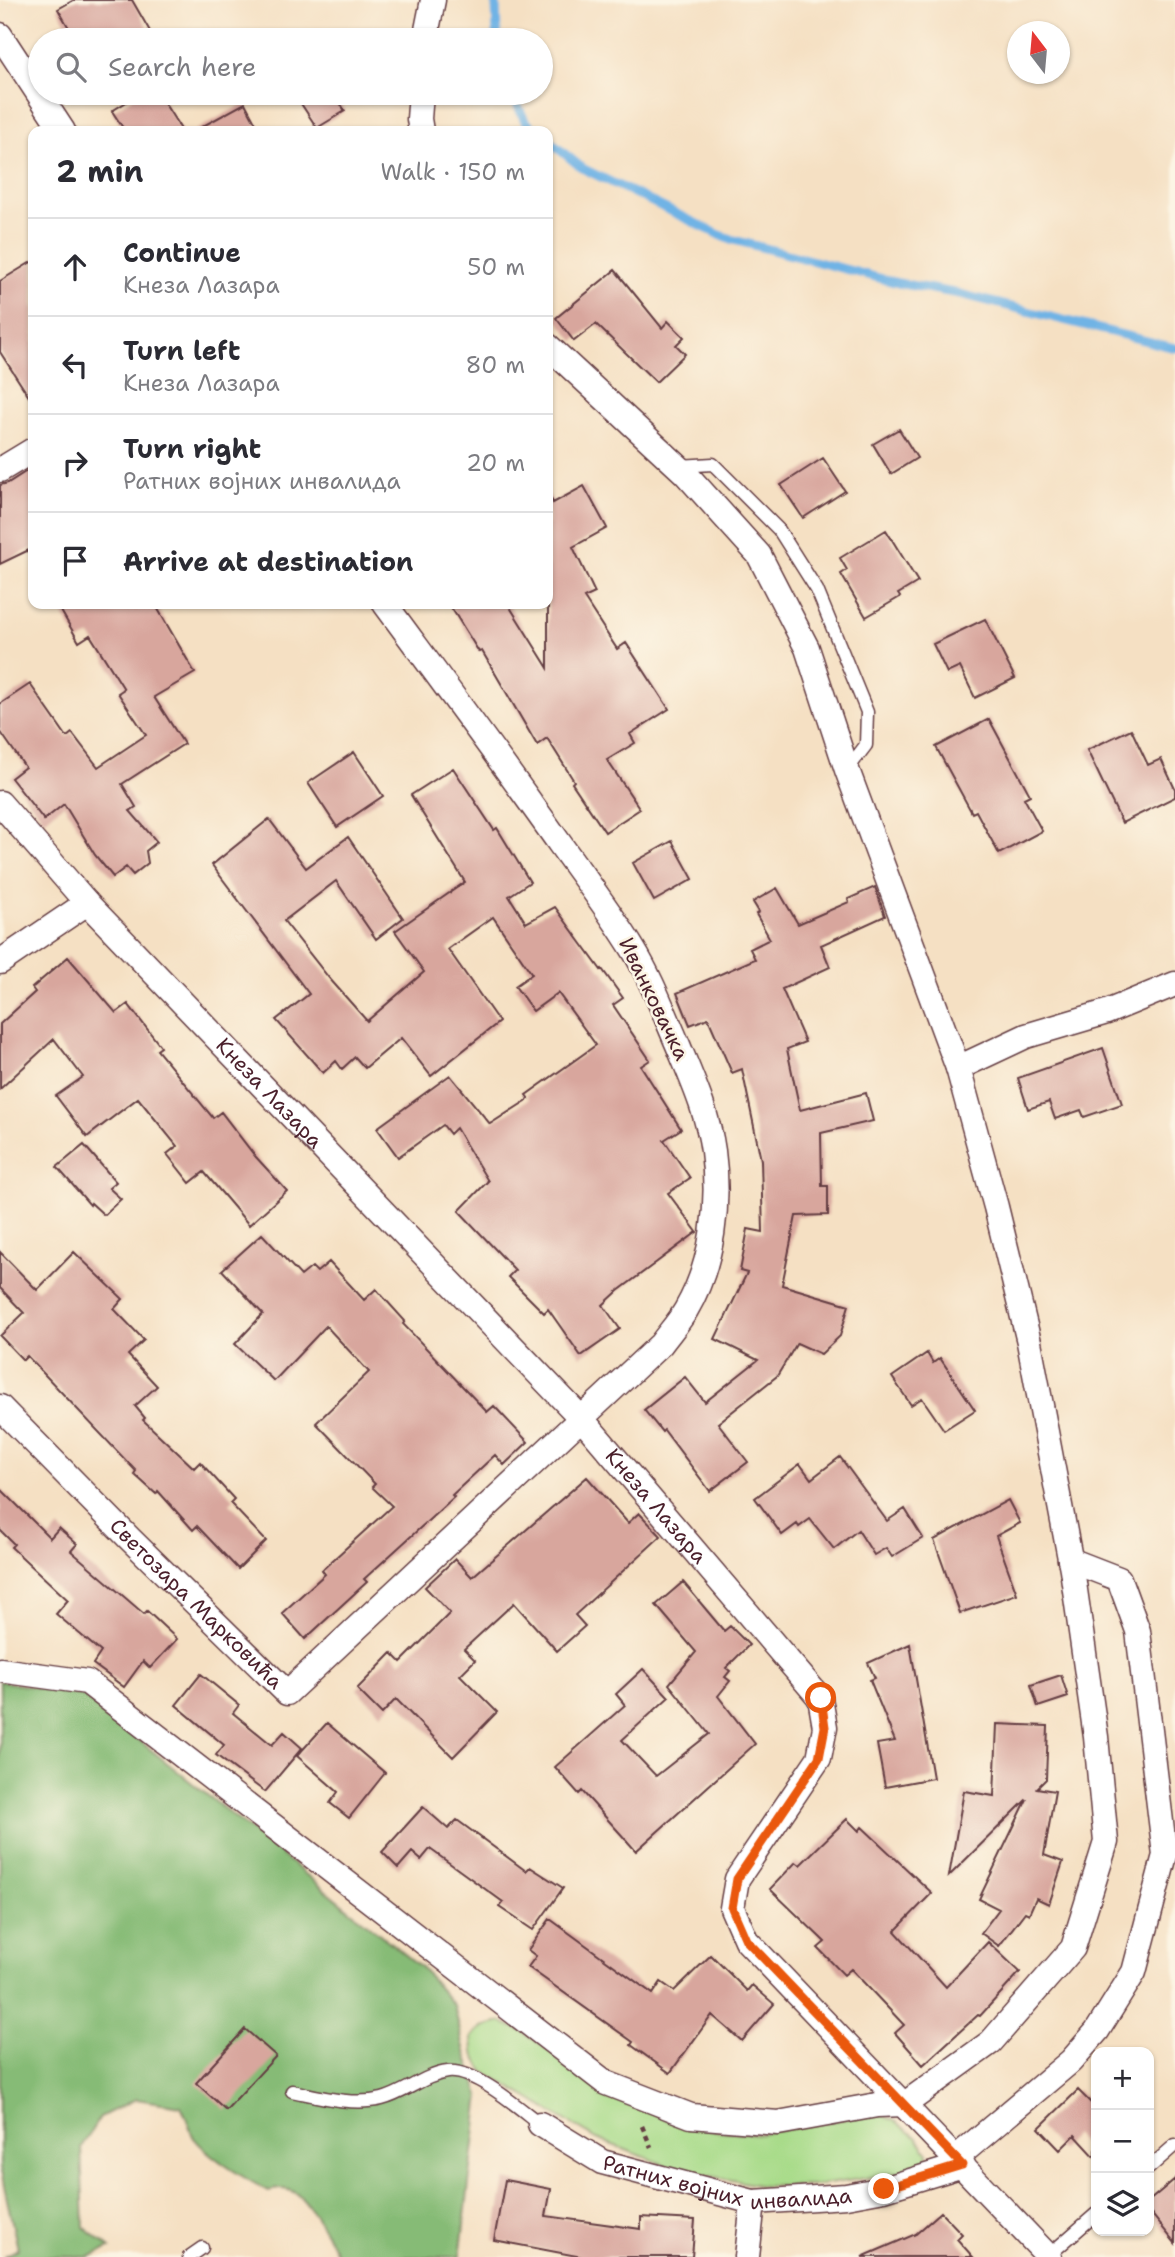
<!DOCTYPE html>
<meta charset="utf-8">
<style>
body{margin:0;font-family:"Shantell Sans",sans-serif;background:#f2f2f3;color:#2b2b33}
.controls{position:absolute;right:21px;bottom:21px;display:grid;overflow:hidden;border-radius:14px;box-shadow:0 2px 5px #0004}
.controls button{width:63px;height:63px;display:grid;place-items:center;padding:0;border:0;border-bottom:2px solid #e1e1e2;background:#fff;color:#2b2b33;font:35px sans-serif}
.compass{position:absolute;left:1007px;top:21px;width:63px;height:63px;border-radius:50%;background:#fff;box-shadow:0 2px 5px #0004;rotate:344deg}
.stop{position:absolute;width:21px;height:21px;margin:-16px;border:5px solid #ea580c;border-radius:50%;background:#fff}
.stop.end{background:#ea580c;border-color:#fff;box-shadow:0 2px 7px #0008}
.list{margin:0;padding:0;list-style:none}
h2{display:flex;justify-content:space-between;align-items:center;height:91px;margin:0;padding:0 28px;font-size:30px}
h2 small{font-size:23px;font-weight:400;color:#7c7c81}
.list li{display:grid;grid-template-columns:46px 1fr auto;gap:21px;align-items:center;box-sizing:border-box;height:98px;padding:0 28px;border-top:2px solid #e1e1e2}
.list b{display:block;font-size:26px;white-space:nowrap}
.list p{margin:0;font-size:23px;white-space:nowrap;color:#7c7c81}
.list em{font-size:23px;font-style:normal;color:#7c7c81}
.icon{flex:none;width:38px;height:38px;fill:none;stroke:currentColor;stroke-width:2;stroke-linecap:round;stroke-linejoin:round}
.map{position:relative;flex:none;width:1175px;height:2257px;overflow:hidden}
.search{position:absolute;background:#fff;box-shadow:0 2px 5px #0004;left:28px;top:28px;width:525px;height:77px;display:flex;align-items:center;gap:18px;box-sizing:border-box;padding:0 24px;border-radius:38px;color:#7c7c81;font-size:26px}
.panel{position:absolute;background:#fff;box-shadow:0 2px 5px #0004;left:28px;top:126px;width:525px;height:483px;border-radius:14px}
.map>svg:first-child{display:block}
.green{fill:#a9db8a;stroke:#7a7d5a;stroke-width:2}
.forest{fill:#86bb76;stroke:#686d50;stroke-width:2}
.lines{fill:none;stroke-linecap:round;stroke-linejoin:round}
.stream{stroke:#6fb3e5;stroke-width:9}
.building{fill:#d8a69d}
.service-casing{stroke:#643c42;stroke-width:15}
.minor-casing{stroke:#643c42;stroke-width:27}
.path{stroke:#643c42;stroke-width:4.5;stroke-dasharray:5 5;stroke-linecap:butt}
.service{stroke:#fff;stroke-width:12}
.minor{stroke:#fff;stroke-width:24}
.route{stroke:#ea580c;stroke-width:9}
.labels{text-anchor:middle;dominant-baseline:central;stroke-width:5;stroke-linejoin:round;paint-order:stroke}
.street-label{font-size:21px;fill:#4a1f2b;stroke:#fcf5e5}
</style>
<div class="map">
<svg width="1175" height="2257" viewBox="0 0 1175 2257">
<rect width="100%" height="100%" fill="#fcf5e5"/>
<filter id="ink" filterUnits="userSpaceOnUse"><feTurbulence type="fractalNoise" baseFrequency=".0143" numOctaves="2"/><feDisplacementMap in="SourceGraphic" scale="14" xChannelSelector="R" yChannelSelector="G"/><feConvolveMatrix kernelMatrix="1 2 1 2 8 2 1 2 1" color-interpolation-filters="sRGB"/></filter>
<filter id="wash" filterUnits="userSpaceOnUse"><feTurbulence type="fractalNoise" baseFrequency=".00686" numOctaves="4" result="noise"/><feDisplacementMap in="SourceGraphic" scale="28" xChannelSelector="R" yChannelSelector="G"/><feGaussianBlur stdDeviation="1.57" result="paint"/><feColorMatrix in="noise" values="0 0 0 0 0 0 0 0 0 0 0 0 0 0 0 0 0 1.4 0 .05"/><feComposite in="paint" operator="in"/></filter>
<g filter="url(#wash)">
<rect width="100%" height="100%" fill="#f5e0c3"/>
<path class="green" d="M 501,2022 L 522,2031 L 603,2089 L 674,2123 L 721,2131 L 759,2134 L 878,2113 L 897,2122 L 917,2138 L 928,2153 L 927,2160 L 903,2172 L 816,2186 L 763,2186 L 679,2170 L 597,2139 L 483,2071 L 473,2052 L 472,2037 L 482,2027 Z"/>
<path class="forest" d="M 0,1681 L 84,1696 L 422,1968 L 454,2006 L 465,2052 L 480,2095 L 460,2257 L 338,2257 C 332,2242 308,2200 295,2193 C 285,2187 277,2189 268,2191 C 246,2179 209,2157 194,2138 C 191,2134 186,2114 181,2106 L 136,2099 L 100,2117 L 81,2147 L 84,2227 L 110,2248 L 89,2257 L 3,2257 L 18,2249 L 0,2168 Z"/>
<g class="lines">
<path class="stream" d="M 496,0 L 497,40
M 512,93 L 525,121 L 537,131
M 548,140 L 582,168 L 726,238 L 898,283 L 960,294 L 1175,348"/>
</g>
<g id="blocks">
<path class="building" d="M 74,0 L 132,0 L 155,40 L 76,40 L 58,9 Z
M 141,93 L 158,93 L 182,131 L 125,131 L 112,111 Z
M 294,93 L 334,93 L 345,111 L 317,128 Z
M 245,103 L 260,131 L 194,131 Z
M 33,261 L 33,403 L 0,352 L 0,281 Z
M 615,270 L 662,328 L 668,321 L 684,337 L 676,345 L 685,354 L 656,382 L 596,324 L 574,341 L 556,318 Z
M 899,429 L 917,458 L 891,474 L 873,444 Z
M 823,458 L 845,491 L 803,518 L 781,485 Z
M 33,467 L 33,548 L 0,564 L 0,485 L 8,483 Z
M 584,486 L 607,528 L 573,547 L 595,593 L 584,598 L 617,649 L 626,643 L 669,709 L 630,734 L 635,743 L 607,760 L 640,809 L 605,832 L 572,783 L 574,781 L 547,738 L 537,745 L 482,651 L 479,652 L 449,604 L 508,604 L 548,668 L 548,493 L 553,503 Z
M 886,530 L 918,582 L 898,594 L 900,597 L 866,617 L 841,574 L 847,570 L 840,558 Z
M 57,604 L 155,604 L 195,673 L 154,697 L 184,744 L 122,784 L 136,807 L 130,811 L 157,842 L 146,851 L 148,863 L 133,875 L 126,867 L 113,877 L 95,855 L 64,804 L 44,820 L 11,778 L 25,767 L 0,731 L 0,704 L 30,684 L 67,737 L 72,733 L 98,767 L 146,735 L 118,693 L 124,689 L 90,635 L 79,642 Z
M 985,619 L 1015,678 L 975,698 L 960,667 L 947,673 L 933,644 Z
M 989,719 L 1030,795 L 1024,798 L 1042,831 L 999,854 L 976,811 L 972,813 L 936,747 Z
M 1131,729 L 1148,765 L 1161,759 L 1175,789 L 1175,797 L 1122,823 L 1087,750 Z
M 354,752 L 383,796 L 337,827 L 308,783 Z
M 453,768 L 494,830 L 497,828 L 530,882 L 509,896 L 526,923 L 555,907 L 601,970 L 602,969 L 623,998 L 613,1005 L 650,1060 L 641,1066 L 681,1129 L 664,1140 L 690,1178 L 668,1193 L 697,1232 L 618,1291 L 603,1305 L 620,1329 L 581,1356 L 548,1309 L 544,1313 L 508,1277 L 515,1270 L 459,1211 L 488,1181 L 456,1128 L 450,1134 L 443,1125 L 398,1157 L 377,1128 L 450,1075 L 490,1124 L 529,1099 L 526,1095 L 596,1045 L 558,993 L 533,1011 L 515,986 L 532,974 L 493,917 L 448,949 L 499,1022 L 431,1076 L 401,1038 L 365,1068 L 355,1057 L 342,1069 L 336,1061 L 323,1073 L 276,1020 L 309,994 L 212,865 L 269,819 L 306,868 L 348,837 L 403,918 L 376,939 L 336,881 L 284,921 L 329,978 L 367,1021 L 424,972 L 395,931 L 465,882 L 411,795 Z
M 672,841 L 693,879 L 654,901 L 633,863 Z
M 875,887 L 885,916 L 821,945 L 830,967 L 782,989 L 805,1042 L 787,1049 L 800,1110 L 866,1093 L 873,1121 L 821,1133 L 822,1186 L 828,1186 L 828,1215 L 796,1216 L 782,1285 L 849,1305 L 840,1336 L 821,1354 L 797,1343 L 777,1376 L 718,1423 L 748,1462 L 710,1491 L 664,1430 L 662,1432 L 644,1410 L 685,1377 L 705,1402 L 758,1360 L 715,1339 L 747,1273 L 740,1271 L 748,1229 L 763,1232 L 761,1160 L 742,1069 L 732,1073 L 708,1018 L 690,1025 L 677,993 L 755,959 L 750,949 L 770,939 L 756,914 L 759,912 L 753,902 L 777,888 L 798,924 L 849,902 L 848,899 Z
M 68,957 L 116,1013 L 128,1004 L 161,1047 L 157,1050 L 213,1118 L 221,1112 L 255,1156 L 287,1191 L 249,1225 L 204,1172 L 190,1183 L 167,1154 L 177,1146 L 138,1098 L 87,1137 L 56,1096 L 83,1077 L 54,1039 L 0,1089 L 0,1024 L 35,992 L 32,988 Z
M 1103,1048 L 1122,1104 L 1084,1117 L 1081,1110 L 1055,1119 L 1049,1102 L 1028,1109 L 1018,1078 Z
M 84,1145 L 116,1182 L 109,1188 L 121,1199 L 104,1215 L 91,1203 L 90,1205 L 57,1167 Z
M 262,1234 L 301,1276 L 312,1267 L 317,1272 L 329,1262 L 364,1300 L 376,1289 L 405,1321 L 403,1324 L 487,1412 L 494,1406 L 528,1442 L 504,1465 L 495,1455 L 452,1495 L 454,1497 L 430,1519 L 364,1579 L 367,1582 L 305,1639 L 282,1613 L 325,1574 L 322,1570 L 392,1506 L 372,1487 L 375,1484 L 316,1423 L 369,1372 L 326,1326 L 274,1381 L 235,1344 L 263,1314 L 222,1270 Z
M 0,1252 L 37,1290 L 74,1252 L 123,1299 L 114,1309 L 144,1340 L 128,1355 L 157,1386 L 135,1406 L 145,1418 L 143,1420 L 194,1468 L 200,1462 L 234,1499 L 230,1503 L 266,1541 L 238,1569 L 197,1526 L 193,1530 L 158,1491 L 156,1494 L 134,1474 L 136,1471 L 27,1356 L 23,1360 L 0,1336 L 24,1313 L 0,1288 Z
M 927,1353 L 933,1363 L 940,1358 L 975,1410 L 944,1430 L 922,1398 L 911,1405 L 892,1377 Z
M 840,1457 L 887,1521 L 905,1509 L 923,1538 L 892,1557 L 886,1548 L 874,1555 L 858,1530 L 834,1549 L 810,1519 L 799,1527 L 797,1524 L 782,1535 L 755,1498 L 800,1464 L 811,1479 Z
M 587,1477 L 628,1523 L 639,1513 L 661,1536 L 575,1615 L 585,1626 L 557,1651 L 514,1603 L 464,1649 L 475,1660 L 460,1675 L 497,1712 L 453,1757 L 396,1699 L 382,1714 L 357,1689 L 392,1653 L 401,1662 L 450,1613 L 425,1587 L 455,1559 L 472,1577 Z
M 0,1488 L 50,1538 L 59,1528 L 77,1544 L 71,1551 L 144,1614 L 147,1611 L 177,1639 L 150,1668 L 143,1661 L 124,1687 L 93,1664 L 101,1652 L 56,1614 L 68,1600 L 11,1547 L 14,1544 L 0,1530 Z
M 1008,1500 L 1020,1523 L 996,1536 L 1017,1594 L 960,1613 L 934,1540 Z
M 683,1582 L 724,1631 L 730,1626 L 749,1645 L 726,1668 L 730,1671 L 725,1677 L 730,1681 L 718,1696 L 755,1744 L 636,1851 L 582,1791 L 579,1794 L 555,1767 L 625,1705 L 616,1694 L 643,1669 L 669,1697 L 622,1740 L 656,1776 L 709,1734 L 669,1684 L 696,1652 L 656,1605 Z
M 910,1644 L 933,1778 L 885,1787 L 877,1744 L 895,1741 L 870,1680 L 875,1678 L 868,1663 Z
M 201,1674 L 239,1705 L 233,1713 L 272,1745 L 284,1732 L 302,1748 L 265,1792 L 216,1755 L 224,1745 L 176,1705 Z
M 1061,1675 L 1068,1697 L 1038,1707 L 1031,1685 Z
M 327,1723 L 385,1773 L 349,1818 L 330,1803 L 338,1792 L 297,1756 Z
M 997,1724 L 1048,1726 L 1046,1779 L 1037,1788 L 1055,1791 L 1044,1855 L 1063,1862 L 1049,1904 L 1036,1898 L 1029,1914 L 1025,1912 L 999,1946 L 981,1933 L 999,1909 L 979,1899 L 1027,1799 L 949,1876 L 964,1791 L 994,1796 Z
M 423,1807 L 448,1829 L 457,1820 L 526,1871 L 530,1867 L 563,1888 L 533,1930 L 499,1907 L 503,1902 L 430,1849 L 421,1860 L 412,1852 L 398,1868 L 382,1852 Z
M 847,1819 L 859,1831 L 862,1827 L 932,1893 L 895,1931 L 946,1987 L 988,1942 L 1020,1972 L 980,2016 L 978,2015 L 923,2065 L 895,2033 L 904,2025 L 851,1969 L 844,1975 L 818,1948 L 825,1942 L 770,1889 L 796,1862 L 800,1865 Z
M 550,1919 L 653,1994 L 661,1982 L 674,1991 L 711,1955 L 747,1991 L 752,1985 L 774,2004 L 742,2041 L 712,2015 L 670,2073 L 631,2045 L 633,2042 L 528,1967 L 536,1956 L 528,1950 Z
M 245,2029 L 276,2056 L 226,2110 L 196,2083 Z
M 1078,2090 L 1096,2108 L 1096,2158 L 1075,2135 L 1060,2150 L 1039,2128 Z
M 1175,2179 L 1175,2243 L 1149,2211 L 1149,2201 Z
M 505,2180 L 551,2189 L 546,2216 L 641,2229 L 641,2217 L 695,2220 L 692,2257 L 582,2257 L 494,2240 Z
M 941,2212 L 962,2234 L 957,2239 L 973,2257 L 862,2257 L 916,2234 Z"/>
</g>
</g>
<g filter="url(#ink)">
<use href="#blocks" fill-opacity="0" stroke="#643c42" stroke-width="2"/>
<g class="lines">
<g class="service-casing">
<path id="service" d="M 679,466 L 713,464 L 779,530 L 817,590 L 867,712 L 866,745 L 847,770
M 292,2091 C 321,2097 353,2106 382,2099 C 405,2093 424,2075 448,2072 C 475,2069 519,2108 540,2124
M 1149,2168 L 1175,2145
M 1048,2256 L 1096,2214
M 189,2257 L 202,2248"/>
</g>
<g class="minor-casing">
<g id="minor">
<path d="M 0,35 L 63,131"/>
<path d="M 425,40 L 433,0"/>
<path d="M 421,93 L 419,119 L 421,131"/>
<path d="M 0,470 L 33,450"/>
<path id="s1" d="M 0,803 L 87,903 L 581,1418 L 820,1698 L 825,1727 L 819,1758 L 737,1879 L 732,1908 L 746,1940 L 1049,2257"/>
<path d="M 0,962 L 87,903"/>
<path d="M 958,1068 L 1026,1036 L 1107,1012 L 1175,984"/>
<path id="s2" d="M 0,1407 L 130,1539 L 287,1693 L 661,1344 C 669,1333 679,1322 686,1310 C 713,1264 720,1203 713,1151 C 708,1114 692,1079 678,1045 C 664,1013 651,978 633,949 C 611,913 585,879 560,844 C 503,763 444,684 385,604"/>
<path d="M 0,1670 L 87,1682 L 606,2083 L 691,2116 L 778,2123 L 877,2105 L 905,2104 L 991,2042 L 1073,1948 L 1106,1842 L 1096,1737 L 1072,1569 L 1029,1342 L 996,1207 L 958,1068 L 847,770 L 807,648 L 759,555 L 685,473 L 548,346"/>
<path id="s3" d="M 540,2124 L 602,2162 L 753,2202 L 846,2196 L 884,2189 L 963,2165"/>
<path d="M 956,2158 L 1071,2061 L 1097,2031 L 1134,1972 L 1165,1855 L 1138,1631 L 1119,1579 L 1070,1560"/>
<path d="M 747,2257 L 753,2202"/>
</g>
</g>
<path class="path" d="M 642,2126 L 651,2147"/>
<use href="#service" class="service"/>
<use href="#minor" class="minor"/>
</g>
</g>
<g class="lines" filter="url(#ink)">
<path class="route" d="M 821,1698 L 825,1727 L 819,1758 L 737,1879 L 732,1908 L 746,1940 L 962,2165 L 884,2189"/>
</g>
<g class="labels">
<g class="street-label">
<text transform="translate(654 999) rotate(64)">Иванковачка</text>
<text stroke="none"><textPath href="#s1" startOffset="396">Кнеза Лазара</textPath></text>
<text stroke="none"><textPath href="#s1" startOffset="962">Кнеза Лазара</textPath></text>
<text stroke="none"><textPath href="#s2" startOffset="278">Светозара Марковића</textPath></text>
<text stroke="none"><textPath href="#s3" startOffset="201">Ратних војних инвалида</textPath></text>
</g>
</g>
</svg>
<div class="controls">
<button>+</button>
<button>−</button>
<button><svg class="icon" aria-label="layers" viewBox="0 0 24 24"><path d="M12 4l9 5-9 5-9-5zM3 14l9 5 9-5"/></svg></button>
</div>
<svg class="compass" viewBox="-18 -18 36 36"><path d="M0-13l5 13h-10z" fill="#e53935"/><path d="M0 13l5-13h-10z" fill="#7c7c81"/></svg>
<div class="stop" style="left:821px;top:1698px"></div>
<div class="stop end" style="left:884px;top:2189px"></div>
<div class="search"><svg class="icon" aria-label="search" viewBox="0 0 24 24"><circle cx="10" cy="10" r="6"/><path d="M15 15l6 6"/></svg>Search here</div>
<section class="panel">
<h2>2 min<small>Walk · 150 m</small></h2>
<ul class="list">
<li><svg class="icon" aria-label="ahead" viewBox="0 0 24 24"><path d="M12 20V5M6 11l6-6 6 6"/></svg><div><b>Continue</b><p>Кнеза Лазара</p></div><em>50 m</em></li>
<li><svg class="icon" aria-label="left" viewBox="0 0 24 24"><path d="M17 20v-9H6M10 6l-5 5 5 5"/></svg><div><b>Turn left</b><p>Кнеза Лазара</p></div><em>80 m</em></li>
<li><svg class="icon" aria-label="right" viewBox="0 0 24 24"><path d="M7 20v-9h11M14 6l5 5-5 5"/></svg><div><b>Turn right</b><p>Ратних војних инвалида</p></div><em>20 m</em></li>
<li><svg class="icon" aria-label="arrive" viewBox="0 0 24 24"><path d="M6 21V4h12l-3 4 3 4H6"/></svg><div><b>Arrive at destination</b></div></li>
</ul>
</section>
</div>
